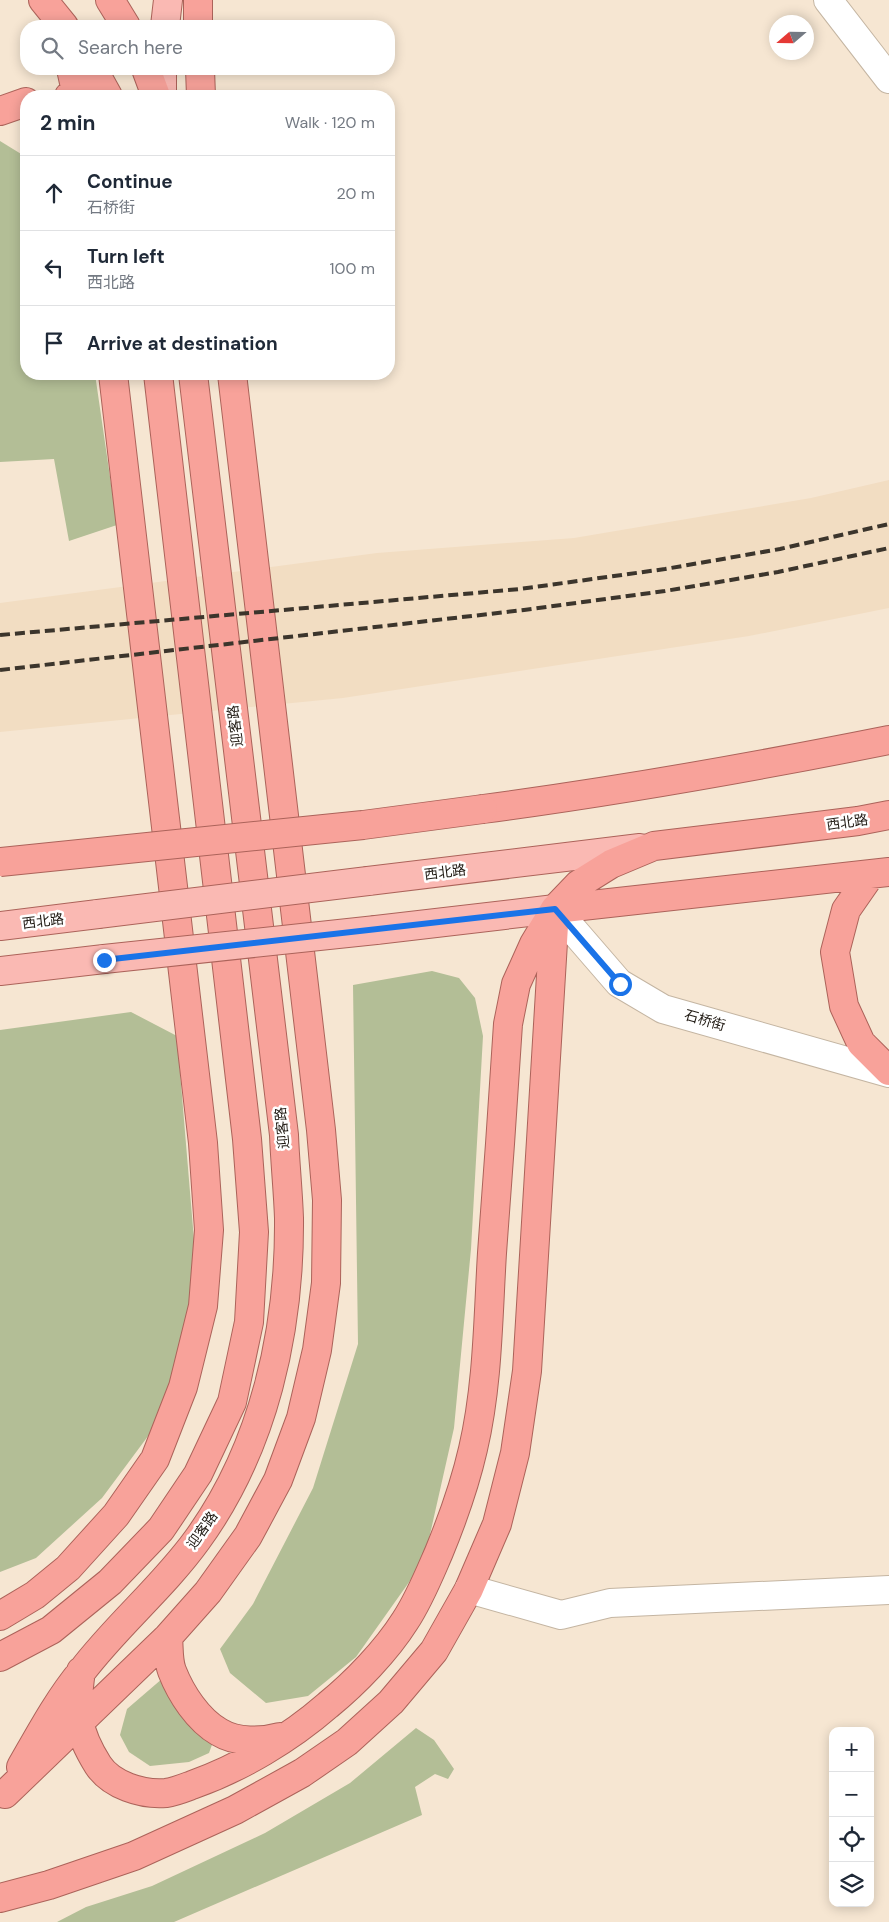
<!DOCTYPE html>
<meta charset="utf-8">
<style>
body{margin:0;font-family:"DM Sans","Noto Sans SC",sans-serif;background:#f6f6f7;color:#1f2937}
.controls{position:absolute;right:15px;bottom:15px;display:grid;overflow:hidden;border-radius:10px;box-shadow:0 2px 12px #0003}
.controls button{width:45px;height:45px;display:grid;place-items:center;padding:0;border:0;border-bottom:1px solid #e0e1e3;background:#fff;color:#1f2937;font:25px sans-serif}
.compass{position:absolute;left:769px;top:15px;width:45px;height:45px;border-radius:50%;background:#fff;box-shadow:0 2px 12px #0003;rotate:250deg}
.stop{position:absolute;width:15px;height:15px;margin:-11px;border:4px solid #1a73e8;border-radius:50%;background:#fff}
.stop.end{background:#1a73e8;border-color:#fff;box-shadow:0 1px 5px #0008}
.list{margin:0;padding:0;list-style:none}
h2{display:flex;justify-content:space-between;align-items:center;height:65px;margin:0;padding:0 20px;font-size:21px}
h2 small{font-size:16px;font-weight:400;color:#747a83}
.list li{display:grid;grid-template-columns:32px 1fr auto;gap:15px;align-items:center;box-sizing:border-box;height:75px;padding:0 20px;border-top:1px solid #e0e1e3}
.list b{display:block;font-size:19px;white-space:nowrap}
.list p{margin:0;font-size:16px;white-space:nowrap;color:#747a83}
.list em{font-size:16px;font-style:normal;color:#747a83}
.icon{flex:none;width:28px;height:28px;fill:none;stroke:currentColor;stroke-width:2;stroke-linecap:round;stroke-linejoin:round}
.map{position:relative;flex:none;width:889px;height:1922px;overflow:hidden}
.search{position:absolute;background:#fff;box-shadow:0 2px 12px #0003;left:20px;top:20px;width:375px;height:55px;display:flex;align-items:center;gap:12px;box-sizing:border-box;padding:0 18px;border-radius:20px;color:#747a83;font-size:19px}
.panel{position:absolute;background:#fff;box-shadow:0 2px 12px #0003;left:20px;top:90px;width:375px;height:290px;border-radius:20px}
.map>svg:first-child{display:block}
.built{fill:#f2ddc2}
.green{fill:#b3be96}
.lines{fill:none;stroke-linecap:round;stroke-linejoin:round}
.minor-casing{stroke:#c4b5a2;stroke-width:30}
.primary-casing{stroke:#ac635a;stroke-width:30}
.trunk-casing{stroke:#ac635a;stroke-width:30}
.minor{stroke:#fff;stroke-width:28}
.primary{stroke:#fab9b3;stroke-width:28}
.trunk{stroke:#f8a29a;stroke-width:28}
.rail{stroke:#3c352c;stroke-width:4;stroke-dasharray:10 5;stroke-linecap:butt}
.primary-bridge-casing{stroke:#ac635a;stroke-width:30;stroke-linecap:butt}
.trunk-bridge-casing{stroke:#ac635a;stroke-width:30;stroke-linecap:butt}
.primary-bridge{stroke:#fab9b3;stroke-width:28}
.trunk-bridge{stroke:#f8a29a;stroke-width:28}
.route{stroke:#1a73e8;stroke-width:6}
.labels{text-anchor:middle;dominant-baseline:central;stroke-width:5;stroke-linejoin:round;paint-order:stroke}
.street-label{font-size:14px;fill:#201a13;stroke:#fff}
</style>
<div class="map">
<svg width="889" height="1922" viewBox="0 0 889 1922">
<rect width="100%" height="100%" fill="#f6e6d2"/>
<path class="built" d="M 889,480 L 889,608 L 749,636 L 343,698 L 0,732 L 0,603 L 377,553 L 574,538 L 811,498 Z"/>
<path class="green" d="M 0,141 L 26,157 L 26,374 L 95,374 L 117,525 L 69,541 L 54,459 L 0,462 Z
M 432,971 L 459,978 L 475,998 L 483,1036 L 471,1249 L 454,1428 L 424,1561 L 356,1657 L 308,1696 L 266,1703 L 230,1673 L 220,1649 L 253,1604 L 313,1488 L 358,1344 L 353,985 Z
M 131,1012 L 177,1036 L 196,1264 L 184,1343 L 160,1420 L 102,1498 L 36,1558 L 0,1572 L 0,1030 Z
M 163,1678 L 213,1742 L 209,1753 L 189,1762 L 150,1766 L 129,1752 L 120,1735 L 127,1709 Z
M 416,1728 L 434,1740 L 454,1769 L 448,1779 L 435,1774 L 415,1787 L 422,1815 L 174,1922 L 57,1922 L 86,1907 L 152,1886 L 265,1833 L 350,1783 Z"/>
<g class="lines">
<g class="minor-casing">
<path id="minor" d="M 828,0 L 889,79
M 555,909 L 619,983 L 663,1009 L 889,1073
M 469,1589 L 561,1615 L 610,1603 L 889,1590"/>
</g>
<g class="primary-casing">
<path id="primary" d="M 165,26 L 168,0
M 162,69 L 162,96
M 368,881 L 640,848
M 0,926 L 98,914
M 376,930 L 555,909
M 0,971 L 104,959"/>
</g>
<g class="trunk-casing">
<path id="trunk" d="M 43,0 L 64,26
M 110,0 L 126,26
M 198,26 L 198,0
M 93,69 L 108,96
M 146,69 L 156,96
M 200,69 L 201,96
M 69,96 L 77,96 L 71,69
M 0,111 L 26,102
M 483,809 C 619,791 754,767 889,740
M 871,874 L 846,910 L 835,952 L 844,1006 L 861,1043 L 889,1071
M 0,1616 L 35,1595 L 68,1568 L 116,1515 L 155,1459 L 183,1387 L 203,1306 L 209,1230 L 203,1143 L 113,374
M 168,1637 C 169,1647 168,1661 172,1671 C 181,1694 198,1720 219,1732 C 237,1743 262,1742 280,1737
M 0,1657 L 51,1630 L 110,1582 L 161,1529 L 198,1474 L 232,1402 L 249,1322 L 254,1232 L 247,1139 L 158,374
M 81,1671 C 75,1711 76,1730 98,1765 C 111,1785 142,1795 166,1793 C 174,1792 184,1788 192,1785 C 240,1768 289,1739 328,1705 C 355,1683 386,1651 405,1621 C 419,1600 429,1575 439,1552 C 453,1518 465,1484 473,1449 C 488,1385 488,1318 492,1253 C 498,1177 503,1100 508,1024 L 516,984 L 534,944 L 555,909 L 579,884 L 611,864 L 654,846 L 858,821 L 889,815
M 21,1767 C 40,1734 58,1700 82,1671 C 117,1625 163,1587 197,1540 C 264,1448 290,1330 289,1218 C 288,1190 285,1162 284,1135 L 193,374
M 5,1794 L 168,1637 L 208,1592 L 248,1536 L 278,1480 L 301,1418 L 317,1350 L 326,1283 L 327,1200 L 321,1130 L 232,374
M 0,1898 L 49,1885 L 134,1856 L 235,1810 L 302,1773 L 347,1742 L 391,1702 L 434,1651 L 469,1589 L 497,1524 L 515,1453 L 527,1371 L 555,909 L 889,872"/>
</g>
<use href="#minor" class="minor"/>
<use href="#primary" class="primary"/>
<use href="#trunk" class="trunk"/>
<path class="rail" d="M 0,635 L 520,589 L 665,569 L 780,549 L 889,524
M 0,670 L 524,610 L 665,591 L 778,572 L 889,548"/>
<g class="primary-bridge-casing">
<path id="primary-bridge" d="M 98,914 L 368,881
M 104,959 L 376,930"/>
</g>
<g class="trunk-bridge-casing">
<path id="trunk-bridge" d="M 0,862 L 363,825 L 483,809"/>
</g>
<use href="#primary-bridge" class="primary-bridge"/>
<use href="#trunk-bridge" class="trunk-bridge"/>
</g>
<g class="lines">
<path class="route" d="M 104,960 L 555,909 L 620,984"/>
</g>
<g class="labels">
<g class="street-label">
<text transform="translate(235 726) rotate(-97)">迎客路</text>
<text transform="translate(847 822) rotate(-8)">西北路</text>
<text transform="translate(445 872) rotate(-7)">西北路</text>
<text transform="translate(43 921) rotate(-7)">西北路</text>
<text transform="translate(705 1020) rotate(16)">石桥街</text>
<text transform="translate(282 1128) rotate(-95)">迎客路</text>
<text transform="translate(202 1530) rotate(-55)">迎客路</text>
</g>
</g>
</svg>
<div class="controls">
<button>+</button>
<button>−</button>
<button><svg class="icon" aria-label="locate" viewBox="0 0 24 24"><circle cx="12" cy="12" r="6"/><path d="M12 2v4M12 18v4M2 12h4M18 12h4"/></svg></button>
<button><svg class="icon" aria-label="layers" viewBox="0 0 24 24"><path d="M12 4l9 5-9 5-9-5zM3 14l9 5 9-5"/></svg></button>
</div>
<svg class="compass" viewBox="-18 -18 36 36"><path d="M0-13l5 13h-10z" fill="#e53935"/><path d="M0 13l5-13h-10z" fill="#747a83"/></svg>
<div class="stop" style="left:620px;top:984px"></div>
<div class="stop end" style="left:104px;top:960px"></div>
<div class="search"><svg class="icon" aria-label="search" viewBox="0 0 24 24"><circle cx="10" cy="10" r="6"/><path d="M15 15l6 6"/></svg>Search here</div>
<section class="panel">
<h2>2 min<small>Walk · 120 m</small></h2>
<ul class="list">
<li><svg class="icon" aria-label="ahead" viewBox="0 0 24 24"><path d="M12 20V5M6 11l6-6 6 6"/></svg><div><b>Continue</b><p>石桥街</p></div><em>20 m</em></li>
<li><svg class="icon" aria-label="left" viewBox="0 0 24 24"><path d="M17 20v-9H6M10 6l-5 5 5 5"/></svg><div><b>Turn left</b><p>西北路</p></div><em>100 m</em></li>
<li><svg class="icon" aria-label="arrive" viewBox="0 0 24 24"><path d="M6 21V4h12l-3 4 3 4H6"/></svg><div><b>Arrive at destination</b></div></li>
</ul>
</section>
</div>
